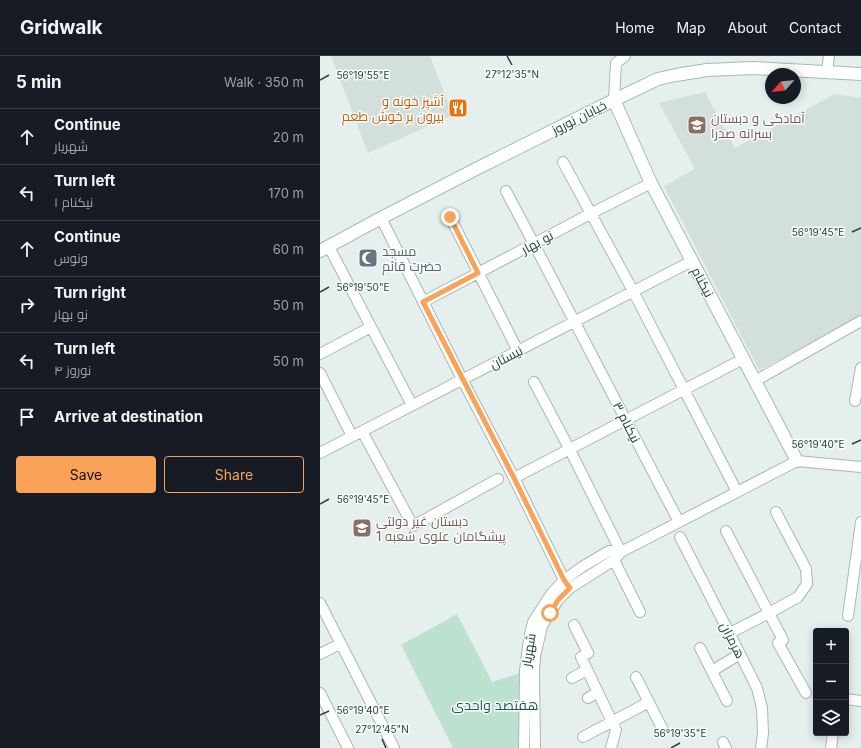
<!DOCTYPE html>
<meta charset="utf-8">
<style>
body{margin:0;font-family:Inter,Cairo,sans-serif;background:#20242c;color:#f1f3f6}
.controls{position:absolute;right:12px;bottom:12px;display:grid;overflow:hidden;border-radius:4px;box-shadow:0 2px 10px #0003}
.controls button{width:36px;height:36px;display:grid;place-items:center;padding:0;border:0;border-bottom:1px solid #363941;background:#171b24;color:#f1f3f6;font:20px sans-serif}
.compass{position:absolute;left:445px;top:12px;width:36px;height:36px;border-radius:50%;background:#171b24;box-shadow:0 2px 10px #0003;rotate:243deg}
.stop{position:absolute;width:12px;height:12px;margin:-9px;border:3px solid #faa358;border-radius:50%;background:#fff}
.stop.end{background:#faa358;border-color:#fff;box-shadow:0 1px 4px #0008}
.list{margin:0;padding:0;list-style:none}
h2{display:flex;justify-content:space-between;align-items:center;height:52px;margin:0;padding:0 16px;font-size:17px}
h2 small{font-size:13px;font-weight:400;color:#9ea1a6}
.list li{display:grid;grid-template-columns:26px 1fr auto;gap:12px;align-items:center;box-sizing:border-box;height:56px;padding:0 16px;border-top:1px solid #363941}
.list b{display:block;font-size:15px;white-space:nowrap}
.list p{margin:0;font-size:13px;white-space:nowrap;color:#9ea1a6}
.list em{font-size:13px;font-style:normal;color:#9ea1a6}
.actions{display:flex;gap:8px;padding:12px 16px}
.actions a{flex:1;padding:9px 0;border:1px solid #faa358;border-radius:4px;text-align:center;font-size:14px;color:#faa358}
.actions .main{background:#faa358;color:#111}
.icon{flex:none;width:22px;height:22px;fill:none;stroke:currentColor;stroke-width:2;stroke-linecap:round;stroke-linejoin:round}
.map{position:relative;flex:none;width:541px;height:692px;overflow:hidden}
header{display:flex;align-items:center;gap:24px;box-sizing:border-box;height:56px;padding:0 20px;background:#171b24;border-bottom:1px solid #363941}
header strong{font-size:19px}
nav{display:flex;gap:22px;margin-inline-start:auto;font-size:14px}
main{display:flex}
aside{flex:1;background:#171b24}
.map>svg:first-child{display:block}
.built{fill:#d3dfdd}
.green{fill:#bde1cf}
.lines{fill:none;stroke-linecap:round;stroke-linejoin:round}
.street-casing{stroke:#a7b8b6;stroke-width:12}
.secondary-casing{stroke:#a3bcb9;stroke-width:14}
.street{stroke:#fff;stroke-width:10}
.secondary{stroke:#fff;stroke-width:12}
.route{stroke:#faa358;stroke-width:5}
.ticks{fill:none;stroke:#234341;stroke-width:1.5}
.labels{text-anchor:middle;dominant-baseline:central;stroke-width:3;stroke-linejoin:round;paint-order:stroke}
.food-label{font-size:13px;fill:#c56008;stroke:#f7fbfa;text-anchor:end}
.street-label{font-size:13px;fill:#234341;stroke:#f7fbfa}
.education-label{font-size:13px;fill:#785e54;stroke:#f7fbfa;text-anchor:start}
.worship-label{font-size:13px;fill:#5b616d;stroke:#f7fbfa;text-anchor:start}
.neighbourhood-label{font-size:14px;fill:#1d5755;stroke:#f7fbfa}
.ticks-label{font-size:10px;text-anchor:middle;fill:#234341;stroke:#f7fbfa;stroke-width:3;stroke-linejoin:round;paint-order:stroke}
</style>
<header>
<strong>Gridwalk</strong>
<nav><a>Home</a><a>Map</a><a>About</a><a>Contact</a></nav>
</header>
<main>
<aside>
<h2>5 min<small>Walk · 350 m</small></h2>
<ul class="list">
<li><svg class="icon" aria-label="ahead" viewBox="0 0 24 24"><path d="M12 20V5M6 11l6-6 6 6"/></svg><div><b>Continue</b><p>شهریار</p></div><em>20 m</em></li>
<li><svg class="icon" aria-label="left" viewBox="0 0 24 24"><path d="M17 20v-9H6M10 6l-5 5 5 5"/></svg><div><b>Turn left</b><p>نیکنام ۱</p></div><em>170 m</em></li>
<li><svg class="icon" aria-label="ahead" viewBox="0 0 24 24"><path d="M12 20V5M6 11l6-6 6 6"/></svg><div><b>Continue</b><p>ونوس</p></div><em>60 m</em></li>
<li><svg class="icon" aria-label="right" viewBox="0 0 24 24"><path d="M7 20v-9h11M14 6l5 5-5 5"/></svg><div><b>Turn right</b><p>نو بهار</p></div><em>50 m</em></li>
<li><svg class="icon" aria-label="left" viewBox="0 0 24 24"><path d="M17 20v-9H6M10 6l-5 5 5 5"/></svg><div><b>Turn left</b><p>نوروز ۴</p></div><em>50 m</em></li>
<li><svg class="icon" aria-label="arrive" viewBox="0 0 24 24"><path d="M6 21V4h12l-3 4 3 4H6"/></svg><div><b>Arrive at destination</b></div></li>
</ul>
<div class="actions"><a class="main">Save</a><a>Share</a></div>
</aside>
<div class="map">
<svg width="541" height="692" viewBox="0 0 541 692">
<rect width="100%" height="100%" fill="#e5efed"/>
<path class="built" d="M 11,0 L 110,0 L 133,59 L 48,97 Z
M 385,36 L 415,92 L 515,38 L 541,42 L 541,263 L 439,314 L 344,130 L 375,113 L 339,47 Z"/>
<path class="green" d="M 137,558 L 172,626 L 203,616 L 200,692 L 133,692 L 81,589 Z"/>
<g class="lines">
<g class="street-casing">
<path id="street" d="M 507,16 L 509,0
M 294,44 L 296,7 L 305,0
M 243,106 L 313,235 L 417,436
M 186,135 L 214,188 L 359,466
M 130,161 L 198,295
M 61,162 L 142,323 L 194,422 L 244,524 L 250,532
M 9,191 L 92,349
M 103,246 L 270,158 L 331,127
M 0,298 L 51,271
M 0,317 L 32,380
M 435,325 L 541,265
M 214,326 L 250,394 L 301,496
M 535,345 L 541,312
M 42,375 L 93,470 L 178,423
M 0,397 L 372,205
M 194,422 L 423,303
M 406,475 L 463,584 L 458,587 L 486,637
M 360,481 L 420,598 L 437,632 L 442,652 L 443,677 L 441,692
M 294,504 L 320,556
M 0,547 L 74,692
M 528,560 L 541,466
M 254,569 L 268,597 L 261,601 L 296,674 L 291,692
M 410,577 L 449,557 L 478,541 L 487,528 L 486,513 L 456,456
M 380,592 L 407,645
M 0,598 L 20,588
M 392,615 L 420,598
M 316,621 L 343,674
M 252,622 L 267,614
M 0,637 L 28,692
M 268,642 L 278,636
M 526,643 L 541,645
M 263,681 L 329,646
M 403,686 L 406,692
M 204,692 L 205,615 L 209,583 L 213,566 L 231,538 L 244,524 L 262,511 L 289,495 L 301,496
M 215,692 L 214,616 L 215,600 L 222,570 L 238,544 L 250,532 L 294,504 L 301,496 L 477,405 L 541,411
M 511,692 L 513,677"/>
</g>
<g class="secondary-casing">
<path id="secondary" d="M 294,44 L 331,127 L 477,405
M 0,195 L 61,162 L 156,113 L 294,44 L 338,23 L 356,19 L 387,14 L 433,12 L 541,18"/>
</g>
<use href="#street" class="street"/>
<use href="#secondary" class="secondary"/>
</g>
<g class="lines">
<path class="route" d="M 130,161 L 158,217 L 103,246 L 194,422 L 244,524 L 250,532 L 238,544 L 230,557"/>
</g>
<path class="ticks" d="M 187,0 L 192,9M 0,24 L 9,19M 532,176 L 541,172M 0,236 L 9,231M 532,388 L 541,384M 0,448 L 9,443M 0,659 L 9,655M 62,683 L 66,692M 351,692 L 360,687"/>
<defs>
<g id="restaurant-square" transform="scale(1)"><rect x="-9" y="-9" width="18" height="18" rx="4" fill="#e8710a" stroke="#f7fbfa"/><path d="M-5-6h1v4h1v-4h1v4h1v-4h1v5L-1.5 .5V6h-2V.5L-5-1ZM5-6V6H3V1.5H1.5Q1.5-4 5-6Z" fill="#fff"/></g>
<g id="school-square" transform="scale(1)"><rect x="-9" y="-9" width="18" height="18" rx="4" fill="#8d6e63" stroke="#f7fbfa"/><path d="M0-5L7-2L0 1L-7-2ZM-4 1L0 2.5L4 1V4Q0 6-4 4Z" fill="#fff"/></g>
<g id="mosque-square" transform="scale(1)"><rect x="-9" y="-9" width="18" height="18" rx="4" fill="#6b7280" stroke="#f7fbfa"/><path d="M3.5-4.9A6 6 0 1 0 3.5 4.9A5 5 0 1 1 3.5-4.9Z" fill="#fff"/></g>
</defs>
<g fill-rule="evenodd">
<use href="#restaurant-square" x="138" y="52"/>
<use href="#school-square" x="377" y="69"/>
<use href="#mosque-square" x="48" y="202"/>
<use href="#school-square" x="42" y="472"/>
</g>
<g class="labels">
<g class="food-label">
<text x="124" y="45">آشپز خونه و<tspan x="124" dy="15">بیرون بر خوش طعم</tspan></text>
</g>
<g class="street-label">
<text transform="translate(259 61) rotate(-27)">خیابان نوروز</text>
<text transform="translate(217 186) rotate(-28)">نو بهار</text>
<text transform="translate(383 226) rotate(62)">نیکنام</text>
<text transform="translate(186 301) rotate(-27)">نیستان</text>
<text transform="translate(307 366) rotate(63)">نیکنام ۳</text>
<text transform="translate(413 584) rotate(63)">هرمزان</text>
<text transform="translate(208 594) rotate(-81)">شهریار</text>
</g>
<g class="education-label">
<text x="391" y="62">آمادگی و دبستان<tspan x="391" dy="15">بسرانه صدرا</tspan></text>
<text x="56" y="465">دبستان غیر دولتی<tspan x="56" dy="15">پیشگامان علوی شعبه 1</tspan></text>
</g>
<g class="worship-label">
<text x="62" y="195">مسجد<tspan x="62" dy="15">حضرت قائم</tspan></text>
</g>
<g class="neighbourhood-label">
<text x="175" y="648">هفتصد واحدی</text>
</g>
</g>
<g class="ticks-label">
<text x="192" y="22">27°12'35"N</text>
<text x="43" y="23">56°19'55"E</text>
<text x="498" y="180">56°19'45"E</text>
<text x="43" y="235">56°19'50"E</text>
<text x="498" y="392">56°19'40"E</text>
<text x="43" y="447">56°19'45"E</text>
<text x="43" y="658">56°19'40"E</text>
<text x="62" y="677">27°12'45"N</text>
<text x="360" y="681">56°19'35"E</text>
</g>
</svg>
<div class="controls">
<button>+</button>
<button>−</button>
<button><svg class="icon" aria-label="layers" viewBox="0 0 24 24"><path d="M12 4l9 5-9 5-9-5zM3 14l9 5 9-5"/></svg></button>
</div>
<svg class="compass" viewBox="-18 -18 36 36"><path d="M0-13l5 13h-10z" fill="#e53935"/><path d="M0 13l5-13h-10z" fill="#9ea1a6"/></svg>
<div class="stop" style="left:230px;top:557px"></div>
<div class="stop end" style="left:130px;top:161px"></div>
</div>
</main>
